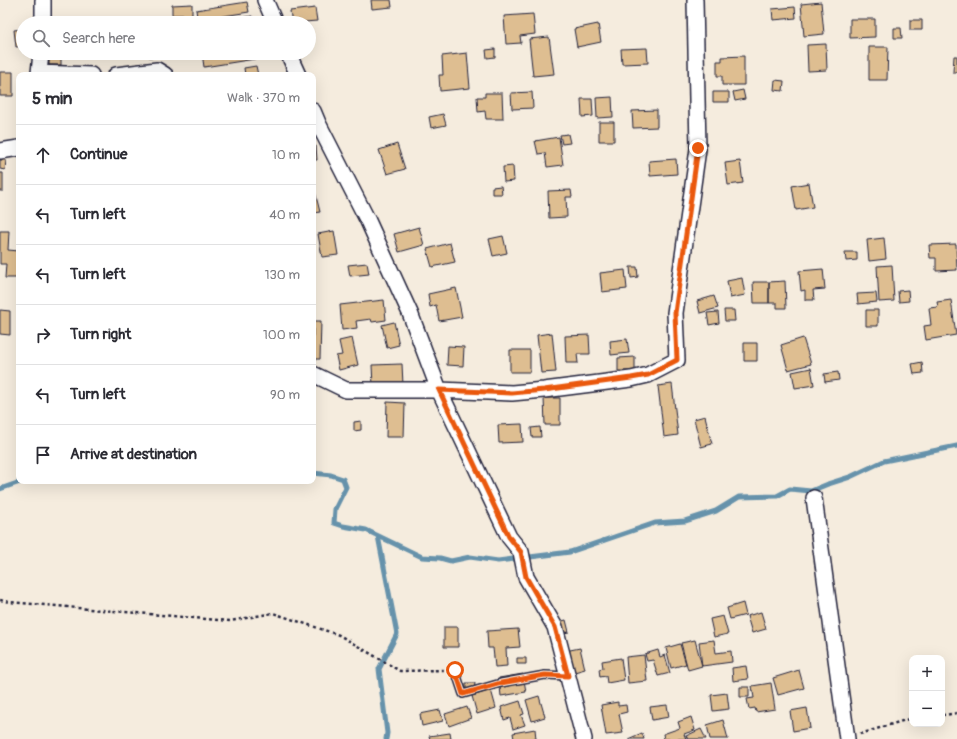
<!DOCTYPE html>
<meta charset="utf-8">
<style>
body{margin:0;font-family:Pangolin,sans-serif;background:#f7f7f7;color:#2b2b33}
.controls{position:absolute;right:12px;bottom:12px;display:grid;overflow:hidden;border-radius:8px;box-shadow:0 4px 16px #0002}
.controls button{width:36px;height:36px;display:grid;place-items:center;padding:0;border:0;border-bottom:1px solid #e1e1e2;background:#fff;color:#2b2b33;font:20px sans-serif}
.stop{position:absolute;width:12px;height:12px;margin:-9px;border:3px solid #ea580c;border-radius:50%;background:#fff}
.stop.end{background:#ea580c;border-color:#fff;box-shadow:0 1px 4px #0008}
.list{margin:0;padding:0;list-style:none}
h2{display:flex;justify-content:space-between;align-items:center;height:52px;margin:0;padding:0 16px;font-size:17px}
h2 small{font-size:13px;font-weight:400;color:#7c7c81}
.list li{display:grid;grid-template-columns:26px 1fr auto;gap:12px;align-items:center;box-sizing:border-box;height:60px;padding:0 16px;border-top:1px solid #e1e1e2}
.list b{display:block;font-size:15px;white-space:nowrap}
.list em{font-size:13px;font-style:normal;color:#7c7c81}
.icon{flex:none;width:22px;height:22px;fill:none;stroke:currentColor;stroke-width:2;stroke-linecap:round;stroke-linejoin:round}
.map{position:relative;flex:none;width:957px;height:739px;overflow:hidden}
.search{position:absolute;background:#fff;box-shadow:0 4px 16px #0002;left:16px;top:16px;width:300px;height:44px;display:flex;align-items:center;gap:10px;box-sizing:border-box;padding:0 14px;border-radius:22px;color:#7c7c81;font-size:15px}
.panel{position:absolute;background:#fff;box-shadow:0 4px 16px #0002;left:16px;top:72px;width:300px;height:412px;border-radius:8px}
.map>svg:first-child{display:block}
.lines{fill:none;stroke-linecap:round;stroke-linejoin:round}
.stream{stroke:#6692ab;stroke-width:5}
.building{fill:#debe91;stroke:#22223b}
.service-casing{stroke:#22223b;stroke-width:10}
.minor-casing{stroke:#22223b;stroke-width:18}
.path{stroke:#22223b;stroke-width:2.5;stroke-dasharray:3 3;stroke-linecap:butt}
.service{stroke:#fff;stroke-width:7}
.minor{stroke:#fff;stroke-width:15}
.route{stroke:#ea580c;stroke-width:5}
</style>
<div class="map">
<svg width="957" height="739" viewBox="0 0 957 739">
<rect width="100%" height="100%" fill="#f5ecde"/>
<filter id="ink" filterUnits="userSpaceOnUse"><feTurbulence type="fractalNoise" baseFrequency=".025" numOctaves="2"/><feDisplacementMap in="SourceGraphic" scale="8" xChannelSelector="R" yChannelSelector="G"/><feConvolveMatrix kernelMatrix="1 2 1 2 8 2 1 2 1" color-interpolation-filters="sRGB"/></filter>
<g filter="url(#ink)">
<g class="lines">
<path class="stream" d="M 313,473 L 331,475 L 343,479 L 346,487 L 335,509 L 334,523 L 343,526 L 366,530 L 422,557 L 440,558 L 451,561 L 470,557 L 498,561 L 570,552 L 655,523 L 685,521 L 716,511 L 739,497 L 777,496 L 790,489 L 811,491 L 828,484 L 850,477 L 884,461 L 957,446
M 0,489 L 23,481
M 378,536 L 397,634 L 379,669 L 387,733 L 386,739"/>
</g>
<path class="building" d="M 371,0 L 391,0 L 392,7 L 372,9 Z
M 247,2 L 249,12 L 211,18 L 211,23 L 198,23 L 196,10 Z
M 821,2 L 824,34 L 804,36 L 801,4 Z
M 192,4 L 192,15 L 172,15 L 172,5 Z
M 795,7 L 796,18 L 773,20 L 772,9 Z
M 315,8 L 317,21 L 292,23 L 290,11 Z
M 533,14 L 535,34 L 520,36 L 521,43 L 506,44 L 504,16 Z
M 227,16 L 228,23 L 214,23 L 213,18 Z
M 252,16 L 253,23 L 236,23 L 235,19 Z
M 850,19 L 875,19 L 875,37 L 850,38 Z
M 910,20 L 922,20 L 922,30 L 910,30 Z
M 598,24 L 601,42 L 577,47 L 574,29 Z
M 894,28 L 901,28 L 902,38 L 894,38 Z
M 23,29 L 23,46 L 16,47 L 14,30 Z
M 549,37 L 554,74 L 533,76 L 529,39 Z
M 826,44 L 827,70 L 808,71 L 807,45 Z
M 869,47 L 888,47 L 887,80 L 869,80 Z
M 647,48 L 648,63 L 622,64 L 621,49 Z
M 495,49 L 495,57 L 487,58 L 486,50 Z
M 149,53 L 166,53 L 166,57 L 149,57 Z
M 202,53 L 261,53 L 261,58 L 204,67 Z
M 467,53 L 470,88 L 440,91 L 439,75 L 443,75 L 442,56 Z
M 49,54 L 61,54 L 61,65 L 49,65 Z
M 744,56 L 744,85 L 722,85 L 722,76 L 717,76 L 717,61 L 722,61 L 722,57 Z
M 954,56 L 957,56 L 957,72 L 953,72 Z
M 256,66 L 258,75 L 245,75 L 244,68 Z
M 0,72 L 13,72 L 13,96 L 0,96 Z
M 775,80 L 784,81 L 783,91 L 774,90 Z
M 743,90 L 745,99 L 735,101 L 733,92 Z
M 532,92 L 533,108 L 512,109 L 511,93 Z
M 713,92 L 729,92 L 729,102 L 713,102 Z
M 485,93 L 502,93 L 503,119 L 486,119 L 485,111 L 478,112 L 477,97 L 485,97 Z
M 612,97 L 613,117 L 597,118 L 596,98 Z
M 581,99 L 592,99 L 593,116 L 582,117 Z
M 657,110 L 657,127 L 633,128 L 632,111 Z
M 443,114 L 446,125 L 431,128 L 429,117 Z
M 599,122 L 614,122 L 614,141 L 599,141 Z
M 568,134 L 570,143 L 562,144 L 560,135 Z
M 559,137 L 563,165 L 547,167 L 545,153 L 538,154 L 535,141 Z
M 397,144 L 405,169 L 387,174 L 379,150 Z
M 313,146 L 316,146 L 317,160 L 313,160 Z
M 676,159 L 677,174 L 650,176 L 649,161 Z
M 0,160 L 6,160 L 5,170 L 0,169 Z
M 740,161 L 743,183 L 728,185 L 725,163 Z
M 513,166 L 514,181 L 504,182 L 503,167 Z
M 0,173 L 3,173 L 3,191 L 0,191 Z
M 809,183 L 813,207 L 796,210 L 792,186 Z
M 501,186 L 502,194 L 492,194 L 492,187 Z
M 313,188 L 314,188 L 320,212 L 313,213 Z
M 571,190 L 572,197 L 566,197 L 567,217 L 549,218 L 548,191 Z
M 419,227 L 424,245 L 399,252 L 394,234 Z
M 0,231 L 9,231 L 8,250 L 19,251 L 17,278 L 5,278 L 6,264 L 0,264 Z
M 334,231 L 338,255 L 322,257 L 318,234 Z
M 503,236 L 507,253 L 493,256 L 489,239 Z
M 884,238 L 886,259 L 869,261 L 867,240 Z
M 450,243 L 455,262 L 432,267 L 427,249 Z
M 956,244 L 957,270 L 936,271 L 936,258 L 930,258 L 929,245 Z
M 845,252 L 857,252 L 857,260 L 846,261 Z
M 367,263 L 369,274 L 350,276 L 348,265 Z
M 892,265 L 894,301 L 879,302 L 877,266 Z
M 630,267 L 637,267 L 638,277 L 631,278 Z
M 823,269 L 825,289 L 813,290 L 814,300 L 805,300 L 805,290 L 801,291 L 799,271 Z
M 625,270 L 627,289 L 602,292 L 600,273 Z
M 742,278 L 745,295 L 730,298 L 727,281 Z
M 785,281 L 786,308 L 777,308 L 777,303 L 769,303 L 769,282 Z
M 753,282 L 769,282 L 769,303 L 754,303 Z
M 456,288 L 462,317 L 439,321 L 436,305 L 430,307 L 428,294 Z
M 908,290 L 909,301 L 899,302 L 898,291 Z
M 876,293 L 877,302 L 858,304 L 857,294 Z
M 714,296 L 718,308 L 700,313 L 697,301 Z
M 384,300 L 386,320 L 372,322 L 371,319 L 356,321 L 357,328 L 342,330 L 340,305 Z
M 951,300 L 956,335 L 926,340 L 924,326 L 931,325 L 929,308 L 938,307 L 937,302 Z
M 0,310 L 10,311 L 10,335 L 0,334 Z
M 724,310 L 734,310 L 735,321 L 725,321 Z
M 866,310 L 878,310 L 878,326 L 866,326 Z
M 718,312 L 719,323 L 709,325 L 707,313 Z
M 313,321 L 321,321 L 320,359 L 313,359 Z
M 394,322 L 399,345 L 387,348 L 382,325 Z
M 552,333 L 556,372 L 541,373 L 537,335 Z
M 589,335 L 590,354 L 577,354 L 578,363 L 566,363 L 565,336 Z
M 352,338 L 358,365 L 339,370 L 336,356 L 342,355 L 339,341 Z
M 803,338 L 811,364 L 788,370 L 781,345 Z
M 627,339 L 629,353 L 611,355 L 610,341 Z
M 744,343 L 757,343 L 757,361 L 744,361 Z
M 448,346 L 464,347 L 463,366 L 447,365 Z
M 510,350 L 530,350 L 530,372 L 510,372 Z
M 635,357 L 635,371 L 618,371 L 618,358 Z
M 922,362 L 923,373 L 914,374 L 912,364 Z
M 402,364 L 403,385 L 373,386 L 372,365 Z
M 811,368 L 814,385 L 795,388 L 792,372 Z
M 838,372 L 839,380 L 825,382 L 824,374 Z
M 672,384 L 678,435 L 664,437 L 658,386 Z
M 544,398 L 560,398 L 560,425 L 545,425 Z
M 387,402 L 405,403 L 404,437 L 386,437 Z
M 705,416 L 712,444 L 701,447 L 694,419 Z
M 361,421 L 361,430 L 354,431 L 354,422 Z
M 522,424 L 523,442 L 499,443 L 498,425 Z
M 540,427 L 541,437 L 532,437 L 531,428 Z
M 743,603 L 746,615 L 730,619 L 727,608 Z
M 761,612 L 766,629 L 752,633 L 747,616 Z
M 723,616 L 728,634 L 714,637 L 710,619 Z
M 566,620 L 569,632 L 554,635 L 551,624 Z
M 444,627 L 458,627 L 458,647 L 444,647 Z
M 518,629 L 520,647 L 506,648 L 507,666 L 495,667 L 493,648 L 488,648 L 487,631 Z
M 695,640 L 702,666 L 688,670 L 681,643 Z
M 714,640 L 716,653 L 731,651 L 732,662 L 702,666 L 699,642 Z
M 680,644 L 686,664 L 671,668 L 666,648 Z
M 580,648 L 585,669 L 571,673 L 565,651 Z
M 658,650 L 660,657 L 665,655 L 670,673 L 658,676 L 653,660 L 647,661 L 645,654 Z
M 644,655 L 647,681 L 628,683 L 626,657 Z
M 517,658 L 526,658 L 526,664 L 517,664 Z
M 621,658 L 624,680 L 607,683 L 606,676 L 600,677 L 599,669 L 603,668 L 602,661 Z
M 746,666 L 748,679 L 733,681 L 732,668 Z
M 799,670 L 804,688 L 778,695 L 773,678 Z
M 523,674 L 526,692 L 501,696 L 499,678 Z
M 466,683 L 475,683 L 474,691 L 466,691 Z
M 771,683 L 775,709 L 756,712 L 755,708 L 749,709 L 747,699 L 754,698 L 752,686 Z
M 740,687 L 749,687 L 749,697 L 740,697 Z
M 491,690 L 496,708 L 477,714 L 472,696 Z
M 727,693 L 729,709 L 713,711 L 711,695 Z
M 539,696 L 545,717 L 532,721 L 526,700 Z
M 520,701 L 524,714 L 521,715 L 525,725 L 513,729 L 510,718 L 504,720 L 501,707 Z
M 618,702 L 618,706 L 626,705 L 627,712 L 619,714 L 623,733 L 606,735 L 601,705 Z
M 667,705 L 669,717 L 652,720 L 650,707 Z
M 467,707 L 471,718 L 449,726 L 445,714 Z
M 807,708 L 810,728 L 793,731 L 790,711 Z
M 440,710 L 443,721 L 422,726 L 420,714 Z
M 691,717 L 695,730 L 684,734 L 686,739 L 664,739 L 663,734 L 680,728 L 678,722 Z
M 723,720 L 728,739 L 710,739 L 707,725 Z
M 535,729 L 536,739 L 514,739 L 513,733 Z
M 701,729 L 706,739 L 688,739 L 686,736 Z
M 450,733 L 451,739 L 430,739 L 429,736 Z
M 642,733 L 644,739 L 628,739 Z"/>
<g class="lines">
<g class="service-casing">
<path id="service" d="M 455,670 L 463,694 L 501,683 L 545,675 L 568,676"/>
</g>
<g class="minor-casing">
<path id="minor" d="M 265,0 L 275,23
M 43,23 L 43,0
M 288,53 L 298,75
M 39,73 L 91,75
M 40,75 L 39,73 L 41,53
M 116,75 L 157,70 L 165,75
M 313,111 L 318,123 L 368,221 L 410,313 L 439,390 L 509,537 L 521,552 L 526,577 L 555,627 L 584,739
M 0,151 L 19,148
M 313,374 L 346,390 L 439,390 L 512,393 L 544,390 L 631,379 L 648,375 L 677,360 L 675,313 L 698,149 L 695,0
M 814,498 L 847,739"/>
</g>
<path class="path" d="M 0,600 L 9,602 L 230,621 L 273,613 L 339,635 L 400,671 L 445,670
M 942,715 L 952,714 L 957,713
M 860,734 L 912,718"/>
<use href="#service" class="service"/>
<use href="#minor" class="minor"/>
</g>
</g>
<g class="lines" filter="url(#ink)">
<path class="route" d="M 455,670 L 463,694 L 501,683 L 545,675 L 568,676 L 555,627 L 526,577 L 521,552 L 509,537 L 439,390 L 512,393 L 544,390 L 631,378 L 648,375 L 677,360 L 675,313 L 698,148"/>
</g>
</svg>
<div class="controls">
<button>+</button>
<button>−</button>
</div>
<div class="stop" style="left:455px;top:670px"></div>
<div class="stop end" style="left:698px;top:148px"></div>
<div class="search"><svg class="icon" aria-label="search" viewBox="0 0 24 24"><circle cx="10" cy="10" r="6"/><path d="M15 15l6 6"/></svg>Search here</div>
<section class="panel">
<h2>5 min<small>Walk · 370 m</small></h2>
<ul class="list">
<li><svg class="icon" aria-label="ahead" viewBox="0 0 24 24"><path d="M12 20V5M6 11l6-6 6 6"/></svg><div><b>Continue</b></div><em>10 m</em></li>
<li><svg class="icon" aria-label="left" viewBox="0 0 24 24"><path d="M17 20v-9H6M10 6l-5 5 5 5"/></svg><div><b>Turn left</b></div><em>40 m</em></li>
<li><svg class="icon" aria-label="left" viewBox="0 0 24 24"><path d="M17 20v-9H6M10 6l-5 5 5 5"/></svg><div><b>Turn left</b></div><em>130 m</em></li>
<li><svg class="icon" aria-label="right" viewBox="0 0 24 24"><path d="M7 20v-9h11M14 6l5 5-5 5"/></svg><div><b>Turn right</b></div><em>100 m</em></li>
<li><svg class="icon" aria-label="left" viewBox="0 0 24 24"><path d="M17 20v-9H6M10 6l-5 5 5 5"/></svg><div><b>Turn left</b></div><em>90 m</em></li>
<li><svg class="icon" aria-label="arrive" viewBox="0 0 24 24"><path d="M6 21V4h12l-3 4 3 4H6"/></svg><div><b>Arrive at destination</b></div></li>
</ul>
</section>
</div>
